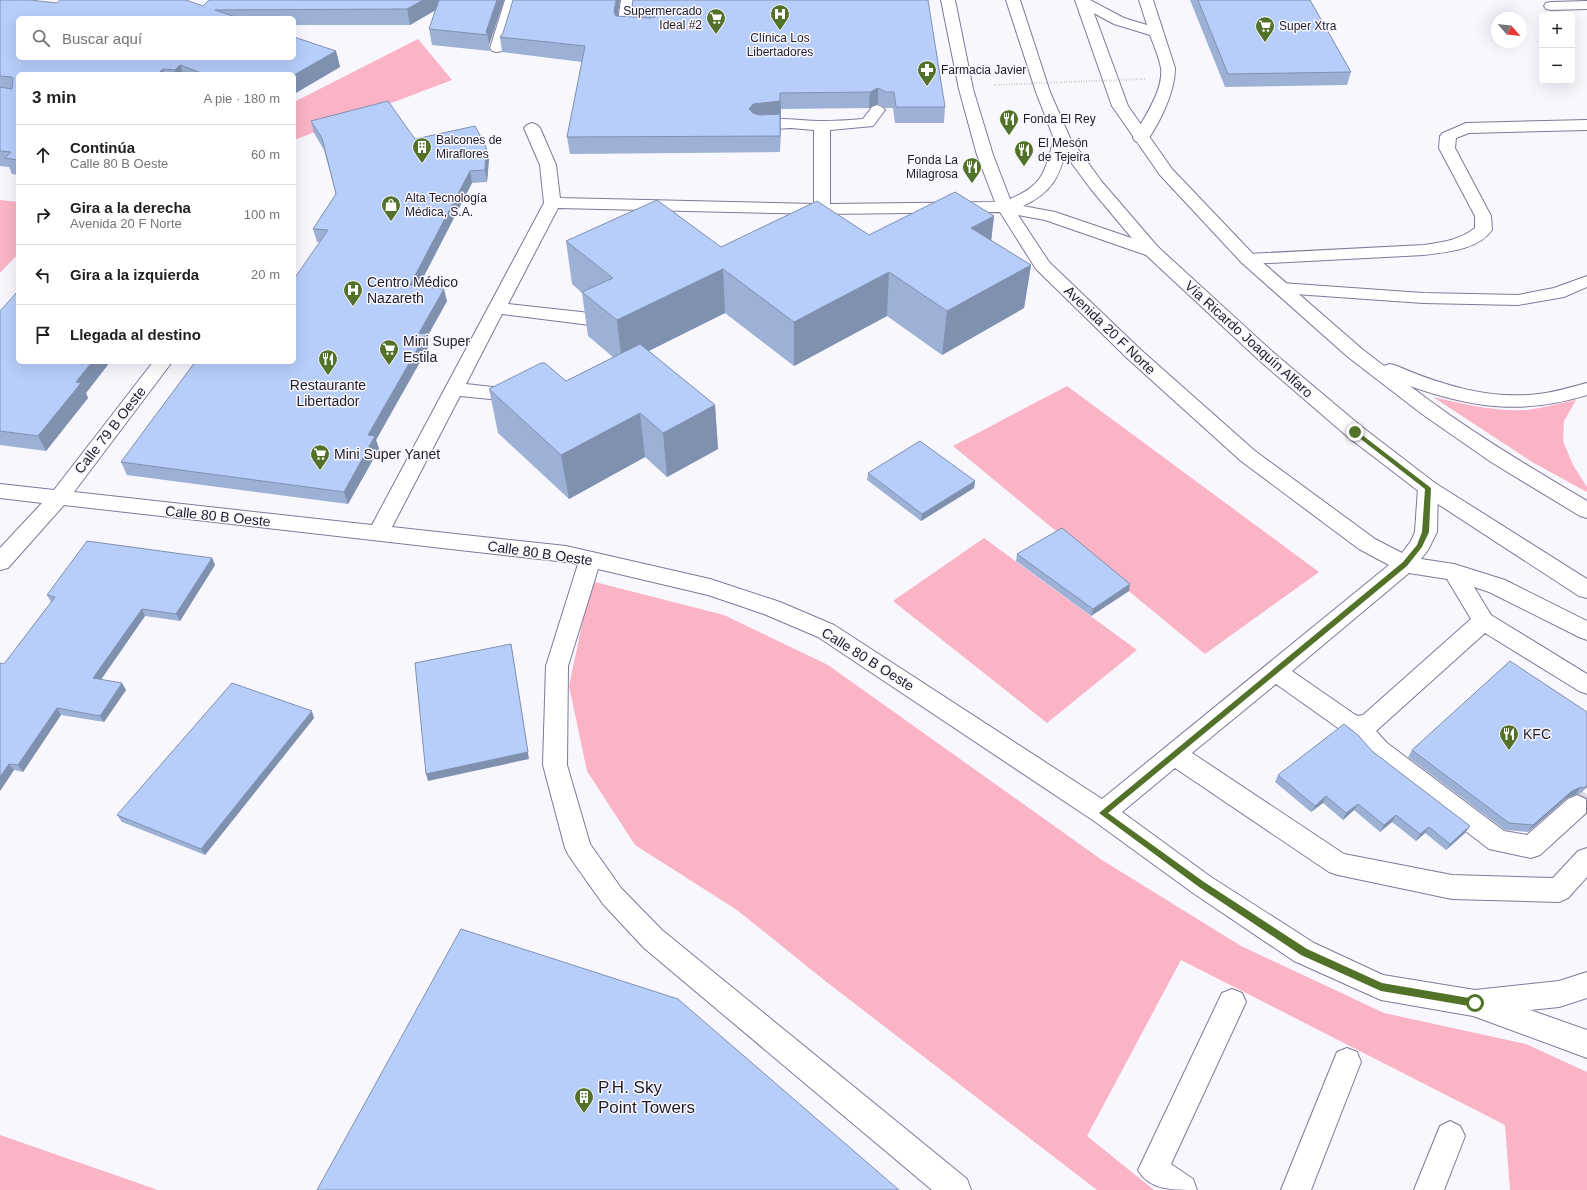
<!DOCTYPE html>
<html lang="es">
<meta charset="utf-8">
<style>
body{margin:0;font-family:Helvetica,sans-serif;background:#f2f2f2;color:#202124}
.controls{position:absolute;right:12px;top:12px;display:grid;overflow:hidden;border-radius:6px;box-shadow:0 4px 16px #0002}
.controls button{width:36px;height:36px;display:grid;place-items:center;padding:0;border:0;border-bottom:1px solid #e0e0e0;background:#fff;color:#202124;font:20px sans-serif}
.compass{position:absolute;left:1491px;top:12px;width:36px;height:36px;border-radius:50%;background:#fff;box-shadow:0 4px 16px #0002;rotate:117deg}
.stop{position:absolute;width:12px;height:12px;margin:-9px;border:3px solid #537229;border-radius:50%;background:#fff}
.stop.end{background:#537229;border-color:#fff;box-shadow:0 1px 4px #0008}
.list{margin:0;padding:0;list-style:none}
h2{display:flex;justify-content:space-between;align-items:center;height:52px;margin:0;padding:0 16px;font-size:17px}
h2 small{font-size:13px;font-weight:400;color:#757577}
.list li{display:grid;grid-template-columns:26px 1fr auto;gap:12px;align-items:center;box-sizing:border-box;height:60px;padding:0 16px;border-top:1px solid #e0e0e0}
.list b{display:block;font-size:15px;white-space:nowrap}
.list p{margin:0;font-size:13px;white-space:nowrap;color:#757577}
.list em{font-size:13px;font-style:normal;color:#757577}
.icon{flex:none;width:22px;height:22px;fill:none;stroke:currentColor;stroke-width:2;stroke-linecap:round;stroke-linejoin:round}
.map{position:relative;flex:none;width:1587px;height:1190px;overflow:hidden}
.search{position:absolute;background:#fff;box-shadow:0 4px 16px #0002;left:16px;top:16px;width:280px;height:44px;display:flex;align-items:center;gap:10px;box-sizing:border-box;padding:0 14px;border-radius:6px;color:#757577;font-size:15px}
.panel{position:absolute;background:#fff;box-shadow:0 4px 16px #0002;left:16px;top:72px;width:280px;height:292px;border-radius:6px}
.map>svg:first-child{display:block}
.green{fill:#fab4c5}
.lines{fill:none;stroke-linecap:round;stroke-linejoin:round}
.minor-tunnel{stroke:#d8d6de;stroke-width:26;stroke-dasharray:26 14;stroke-linecap:butt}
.minor-casing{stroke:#807897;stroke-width:2}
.major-casing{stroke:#807897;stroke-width:2}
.minor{fill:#fff;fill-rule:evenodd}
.major{fill:#fff;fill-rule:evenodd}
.path-bridge{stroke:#a8a5ae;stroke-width:2;stroke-dasharray:0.5 2;stroke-linecap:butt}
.wall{fill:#9db1d7}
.shaded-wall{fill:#8090af}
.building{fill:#b7cefa;stroke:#8090af}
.route{fill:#537229}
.labels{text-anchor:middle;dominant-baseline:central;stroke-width:3;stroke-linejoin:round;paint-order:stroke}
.far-poi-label{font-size:12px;fill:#201d29;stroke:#f9f7fe;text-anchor:start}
.poi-label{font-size:14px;fill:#201d29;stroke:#f9f7fe;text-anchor:start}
.street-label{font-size:14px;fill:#201d29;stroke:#f9f7fe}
.near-poi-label{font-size:17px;fill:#201d29;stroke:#f9f7fe;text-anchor:start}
</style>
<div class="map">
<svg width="1587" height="1190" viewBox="0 0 1587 1190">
<rect width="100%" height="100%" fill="#f9f7fe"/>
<path class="green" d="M 418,39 L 452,80 L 294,140 L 294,102 Z
M 0,200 L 18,202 L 18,254 L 0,273 Z
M 1067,386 L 1319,572 L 1205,654 L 953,446 Z
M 1433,397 C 1464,404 1495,412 1527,410 C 1543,408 1560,403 1576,400 L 1564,421 L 1563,441 L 1573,465 L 1587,487 L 1587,492 L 1532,462 Z
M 984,538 L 1137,650 L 1047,723 L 893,601 Z
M 591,581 L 724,615 L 828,665 L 1102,860 L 1241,946 L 1384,1013 L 1526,1044 L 1587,1072 L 1587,1190 L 1510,1190 L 1505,1125 L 1181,960 L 1087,1136 L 1154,1190 L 1097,1190 L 824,980 L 737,910 L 635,845 L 587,771 L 569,686 Z
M 0,1135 L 158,1190 L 0,1190 Z"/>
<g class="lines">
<path class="minor-tunnel" d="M 1577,806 L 1587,795"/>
<g class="minor-casing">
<path id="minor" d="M 505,0 L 519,0 L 504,48 L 502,51 L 497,52 L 492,51 L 490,48 Z
M 621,0 L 635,0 L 632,24 L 647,25 L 649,28 L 647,31 L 642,32 L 619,31 L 617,28 Z
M 941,0 L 955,0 L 973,89 L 993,155 L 1010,199 C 1045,184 1044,172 1054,139 L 1056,136 L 1062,134 L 1068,136 L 1070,139 C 1059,173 1058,189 1023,206 L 1055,212 L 1158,247 L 1161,251 L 1158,255 L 1152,256 L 1146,255 L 1045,220 L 1018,215 L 1049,262 L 1141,350 L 1255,451 L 1375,539 L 1402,553 L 1411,541 L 1415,532 L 1418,488 L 1421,483 L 1428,481 L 1435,483 L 1438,488 L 1437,532 L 1428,550 L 1421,559 L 1454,564 L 1505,580 L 1587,621 L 1587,640 L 1579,637 L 1489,592 L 1474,587 L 1491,615 L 1587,674 L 1587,694 L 1579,691 L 1485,633 L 1376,731 L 1387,743 L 1504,831 L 1527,835 L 1568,799 L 1577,795 L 1586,799 L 1586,813 L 1540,855 L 1531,858 L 1489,849 L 1369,757 L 1349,733 L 1338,728 L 1276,684 L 1192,753 L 1344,854 L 1452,875 L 1553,878 L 1578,851 L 1587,848 L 1587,877 L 1568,898 L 1559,902 L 1452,899 L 1338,875 L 1329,872 L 1175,768 L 1122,812 L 1211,877 L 1314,943 L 1383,975 L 1475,990 L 1559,981 L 1587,972 L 1587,998 L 1559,1007 L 1530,1010 L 1587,1030 L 1587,1058 L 1473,1016 L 1381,1000 L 1294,961 L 1193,893 L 1094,821 L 818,637 L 764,614 L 708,595 L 598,569 L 568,666 L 567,765 L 590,844 L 621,888 L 662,930 L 967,1179 L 971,1190 L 932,1190 L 644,948 L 603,904 L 569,856 L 565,848 L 543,765 L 546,666 L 578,564 L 566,562 L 64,505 L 8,568 L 0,570 L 0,548 L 42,503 L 0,498 L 0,484 L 54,490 L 153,362 L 172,362 L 74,492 L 372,525 L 544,203 L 540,165 L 524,128 L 527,125 L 532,123 L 537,125 L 540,128 L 556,165 L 560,198 L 814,204 L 814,130 L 791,128 L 759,130 L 754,128 L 751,125 L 754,122 C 777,116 799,121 822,121 C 836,121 850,120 863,119 L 872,107 L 877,105 L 882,107 L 885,110 L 873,126 L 830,130 L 830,204 L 995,202 L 977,155 L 959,89 ZM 558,208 L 822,214 L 1000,212 L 1036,269 L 1127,358 L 1241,461 L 1359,549 L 1389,565 L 1102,799 L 834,625 L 780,602 L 710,579 L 566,546 L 392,527 L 460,396 L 519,402 L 526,400 L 529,396 L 526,392 L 519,390 L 466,384 L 502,314 L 590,325 L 596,323 L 599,319 L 596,315 L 590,313 L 508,304 ZM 1409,573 L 1447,579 L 1471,619 L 1363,715 L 1358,716 L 1354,714 L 1292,671 Z
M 1076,0 L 1090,0 L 1124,18 L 1147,25 L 1139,0 L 1153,0 L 1175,68 C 1175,92 1160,122 1147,141 L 1141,143 L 1135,141 L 1133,138 C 1143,119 1164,90 1161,68 C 1159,57 1154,46 1150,35 L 1114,24 L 1077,4 Z
M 1587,1 L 1587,9 L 1551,10 L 1546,9 L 1544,6 L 1546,3 L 1551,2 Z
M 1587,120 L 1587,130 L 1469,133 L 1456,138 L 1455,148 L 1491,216 L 1492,230 C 1478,250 1446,252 1424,255 L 1248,264 L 1242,263 L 1239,259 L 1242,255 L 1248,254 L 1424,245 C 1443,242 1460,240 1475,228 L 1475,216 L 1439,148 L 1440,136 L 1443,133 L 1466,123 Z
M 1587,276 L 1587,287 L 1564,297 L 1518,305 L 1423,303 L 1281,293 L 1275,292 L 1272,288 L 1275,284 L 1281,283 L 1423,293 L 1518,295 L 1554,288 Z
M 1232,989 L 1242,993 L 1246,1002 L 1171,1164 L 1193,1179 L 1197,1190 C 1172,1190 1149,1190 1138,1170 L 1222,993 Z
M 1347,1048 L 1357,1052 L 1361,1062 L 1311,1190 L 1281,1190 L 1337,1052 Z
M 1450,1121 L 1460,1126 L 1465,1136 L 1444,1190 L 1414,1190 L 1440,1126 Z"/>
</g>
<g class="major-casing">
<path id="major" d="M 1006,0 L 1020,0 L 1050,92 L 1070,138 L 1102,182 L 1158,247 L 1275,354 L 1362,427 L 1435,483 L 1587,579 L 1587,598 L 1579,596 L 1421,493 L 1348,437 L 1261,362 L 1146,255 L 1090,188 L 1054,139 L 1036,92 Z
M 1075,0 L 1089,0 L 1128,106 L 1172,169 L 1254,255 L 1362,349 L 1384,366 L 1390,364 L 1397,366 C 1441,385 1490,400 1539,394 C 1556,392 1571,387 1587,383 L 1587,395 C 1523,415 1472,408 1410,386 C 1466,429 1526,465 1587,501 L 1587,518 L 1580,516 L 1491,462 L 1422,414 L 1348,357 L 1242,263 L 1160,175 L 1112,106 Z"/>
</g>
<use href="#minor" class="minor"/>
<use href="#major" class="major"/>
<path class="path-bridge" d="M 994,85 L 1145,79"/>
</g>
<path class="wall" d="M 0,0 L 57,3 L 203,6 L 209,0 L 504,0 L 489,45 L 490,51 L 432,45 L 429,29 L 436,10 L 410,25 L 294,25 L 294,18 L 18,18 L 336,51 L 340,67 L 294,94 L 294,74 L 18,74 L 18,175 L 12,174 L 9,167 L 0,166 Z
M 633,0 L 945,107 L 944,123 L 895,123 L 893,108 L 885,108 L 878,104 L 869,108 L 781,109 L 780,152 L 570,154 L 567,137 L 582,62 L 502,52 L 500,37 L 503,33 L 617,16 L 633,17 L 632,7 Z
M 1190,0 L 1310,0 L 1351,72 L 1347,85 L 1225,87 Z
M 311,121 L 415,139 L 486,147 L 489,159 L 487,182 L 472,183 L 419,286 L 447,301 L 427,337 L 429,346 L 376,440 L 379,449 L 348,504 L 127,475 L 121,462 L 193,365 L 192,362 L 294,362 L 320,242 L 317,242 L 313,229 L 336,194 L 324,150 L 314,133 Z
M 994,216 L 991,240 L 1031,265 L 1024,308 L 942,355 L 887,316 L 794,366 L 725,313 L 649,351 L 715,405 L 718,449 L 667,477 L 645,457 L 569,499 L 498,433 L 489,389 L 566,381 L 613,357 L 588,336 L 582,293 L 572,284 L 566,241 L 721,247 L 869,235 Z
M 0,311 L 18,362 L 110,362 L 86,393 L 88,398 L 46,451 L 0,445 Z
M 868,473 L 975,481 L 974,488 L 921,521 L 867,480 Z
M 1017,554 L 1129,591 L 1091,616 L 1016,561 Z
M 212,558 L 215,565 L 180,621 L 145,616 L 101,680 L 126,690 L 104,722 L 61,715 L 23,772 L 14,770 L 0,791 L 0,663 L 4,664 L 51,602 L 47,595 Z
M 1587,712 L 1587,787 L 1579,794 L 1576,794 L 1567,798 L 1528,832 L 1505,830 L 1408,757 L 1412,750 Z
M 314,718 L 205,855 L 122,822 L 117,815 Z
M 1372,751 L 1470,826 L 1465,833 L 1446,850 L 1425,833 L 1416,841 L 1392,822 L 1380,832 L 1354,810 L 1343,820 L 1323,803 L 1311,812 L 1275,782 L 1278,775 Z"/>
<path class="shaded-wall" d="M 423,0 L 445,0 L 446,4 L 410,25 L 407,9 Z
M 497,0 L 504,0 L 489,45 L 488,35 L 486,32 Z
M 616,0 L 620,0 L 616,28 L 614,12 Z
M 336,51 L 340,67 L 294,94 L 294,75 Z
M 180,65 L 183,74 L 176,74 L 175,70 Z
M 163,69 L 165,74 L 158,74 Z
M 878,88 L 878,104 L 869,108 L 870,92 Z
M 780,93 L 781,109 L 780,152 L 780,136 L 750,125 L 749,109 L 753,104 Z
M 486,147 L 489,159 L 487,182 L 485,170 Z
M 470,171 L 472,183 L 413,297 L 410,285 Z
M 994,216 L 989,259 L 971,228 Z
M 1031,265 L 1024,308 L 942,355 L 947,311 Z
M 723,269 L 725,313 L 622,364 L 617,320 Z
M 889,272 L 887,316 L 794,366 L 794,322 Z
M 444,289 L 447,301 L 427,337 L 429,346 L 376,440 L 379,449 L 348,504 L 344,492 L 368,435 L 419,333 Z
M 92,362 L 110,362 L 86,393 L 88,398 L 46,451 L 38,436 L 76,382 Z
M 715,405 L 718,449 L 667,477 L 663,433 Z
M 640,413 L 645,457 L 569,499 L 561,455 Z
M 975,481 L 974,488 L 921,521 L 922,514 Z
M 212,558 L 215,565 L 180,621 L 176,614 Z
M 1130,584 L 1129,591 L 1091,616 L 1093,609 Z
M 142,609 L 145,616 L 97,685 L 93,678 Z
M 511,644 L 529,759 L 428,781 L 426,774 Z
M 122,683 L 126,690 L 104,722 L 100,716 Z
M 57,708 L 61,715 L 23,772 L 18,765 Z
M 312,711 L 314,718 L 205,855 L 201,849 Z
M 9,764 L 14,770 L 0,791 L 0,777 Z
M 1587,785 L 1587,787 L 1579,794 L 1584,788 Z
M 1581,787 L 1576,794 L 1567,798 L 1528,832 L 1533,825 L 1572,791 Z
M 1326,796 L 1323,803 L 1311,812 L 1315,806 Z
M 1358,804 L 1354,810 L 1343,820 L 1346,813 Z
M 1396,815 L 1392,822 L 1380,832 L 1384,825 Z
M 1470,826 L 1465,833 L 1446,850 L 1450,844 Z
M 1429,827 L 1425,833 L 1416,841 L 1420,834 Z"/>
<path class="building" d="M 0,0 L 30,0 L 57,3 L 60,0 L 186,0 L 203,6 L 209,0 L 423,0 L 407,9 L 215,10 L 239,18 L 18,18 L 18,58 L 294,58 L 294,37 L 336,51 L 294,75 L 294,74 L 204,74 L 180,65 L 175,70 L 163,69 L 158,74 L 18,74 L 18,160 L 5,158 L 11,152 L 0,151 L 0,87 L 12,89 L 13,78 L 11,77 L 0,76 Z
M 439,0 L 497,0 L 486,32 L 488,35 L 429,29 Z
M 513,0 L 616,0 L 614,12 L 616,16 L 650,18 L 655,17 L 658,13 L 655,8 L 632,7 L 633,0 L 928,0 L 945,107 L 896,107 L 894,92 L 886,92 L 878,88 L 870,92 L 780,93 L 780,101 L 753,104 L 749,109 L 753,113 L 759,115 L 780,114 L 780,136 L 567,137 L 585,46 L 500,37 L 503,33 Z
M 1198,0 L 1310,0 L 1351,72 L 1228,74 Z
M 388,101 L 415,139 L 475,126 L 486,147 L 485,170 L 470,171 L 410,285 L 444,289 L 419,333 L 426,334 L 368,435 L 375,436 L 344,492 L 121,462 L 195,362 L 294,362 L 294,279 L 328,230 L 313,229 L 336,194 L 322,138 L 311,121 Z
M 955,192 L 994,216 L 971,228 L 1031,265 L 947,311 L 889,272 L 794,322 L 723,269 L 617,320 L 582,292 L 613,278 L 566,241 L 657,200 L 721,247 L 817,201 L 869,235 Z
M 18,291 L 18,362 L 92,362 L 76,382 L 81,383 L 38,436 L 0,431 L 0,311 Z
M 640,344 L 715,405 L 663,433 L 640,413 L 561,455 L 489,389 L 541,363 L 545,363 L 566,381 Z
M 920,441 L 975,481 L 922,514 L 868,473 Z
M 1062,528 L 1130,584 L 1093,609 L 1017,554 Z
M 87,541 L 212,558 L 176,614 L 142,609 L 93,678 L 122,683 L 100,716 L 57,708 L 18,765 L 9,764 L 0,777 L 0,663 L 4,664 L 55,597 L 47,595 Z
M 511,644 L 528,752 L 426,774 L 415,663 Z
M 1510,661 L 1587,712 L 1587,785 L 1584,788 L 1581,787 L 1572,791 L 1533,825 L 1509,823 L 1412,750 Z
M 232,683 L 312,711 L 201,849 L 117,815 Z
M 1344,724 L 1358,735 L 1372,751 L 1470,826 L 1450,844 L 1429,827 L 1420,834 L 1396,815 L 1384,825 L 1358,804 L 1346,813 L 1326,796 L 1315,806 L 1278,775 Z
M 461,929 L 678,999 L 899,1190 L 317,1190 Z"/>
<path class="route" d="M 1353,431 L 1357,431 L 1431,488 L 1429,532 L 1422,547 L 1407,566 L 1108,813 L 1204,882 L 1307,949 L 1382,983 L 1475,999 L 1479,1003 L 1475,1007 L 1381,991 L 1301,955 L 1199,887 L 1099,813 L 1403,562 L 1417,545 L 1422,532 L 1425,489 L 1353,433 Z"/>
<defs>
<g id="hospital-pin" transform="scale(1)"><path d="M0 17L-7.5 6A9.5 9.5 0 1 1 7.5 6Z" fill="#537229" stroke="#f9f7fe"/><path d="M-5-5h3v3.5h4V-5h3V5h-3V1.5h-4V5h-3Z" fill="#fff"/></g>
<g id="supermarket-pin" transform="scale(1)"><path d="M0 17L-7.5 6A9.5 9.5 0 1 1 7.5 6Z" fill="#537229" stroke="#f9f7fe"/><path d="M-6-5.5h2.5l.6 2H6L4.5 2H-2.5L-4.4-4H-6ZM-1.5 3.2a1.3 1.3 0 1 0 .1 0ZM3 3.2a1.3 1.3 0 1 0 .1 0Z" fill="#fff"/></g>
<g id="pharmacy-pin" transform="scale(1)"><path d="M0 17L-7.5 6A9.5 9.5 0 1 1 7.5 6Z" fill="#537229" stroke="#f9f7fe"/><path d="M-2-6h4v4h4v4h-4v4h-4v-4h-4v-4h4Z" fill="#fff"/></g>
<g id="restaurant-pin" transform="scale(1)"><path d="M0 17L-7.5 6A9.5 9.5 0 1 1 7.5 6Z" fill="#537229" stroke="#f9f7fe"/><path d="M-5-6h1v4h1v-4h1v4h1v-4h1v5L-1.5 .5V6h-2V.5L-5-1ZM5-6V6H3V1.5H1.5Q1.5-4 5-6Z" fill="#fff"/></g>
<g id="building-pin" transform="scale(1)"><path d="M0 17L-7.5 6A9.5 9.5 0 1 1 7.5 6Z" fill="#537229" stroke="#f9f7fe"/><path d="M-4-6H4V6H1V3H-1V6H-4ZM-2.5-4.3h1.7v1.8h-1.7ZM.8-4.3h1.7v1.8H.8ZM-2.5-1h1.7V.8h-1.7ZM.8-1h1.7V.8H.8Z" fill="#fff"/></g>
<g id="shop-pin" transform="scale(1)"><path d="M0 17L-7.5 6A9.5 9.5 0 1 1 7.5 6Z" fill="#537229" stroke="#f9f7fe"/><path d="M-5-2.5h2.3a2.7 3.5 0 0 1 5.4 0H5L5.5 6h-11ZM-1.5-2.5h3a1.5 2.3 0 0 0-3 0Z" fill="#fff"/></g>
</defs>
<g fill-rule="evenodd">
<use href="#hospital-pin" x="780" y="14"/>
<use href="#supermarket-pin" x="716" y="18"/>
<use href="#supermarket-pin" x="1265" y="26"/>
<use href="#pharmacy-pin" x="927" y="70"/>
<use href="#restaurant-pin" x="1009" y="119"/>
<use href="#building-pin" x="422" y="147"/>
<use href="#restaurant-pin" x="1024" y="150"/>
<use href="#restaurant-pin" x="972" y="167"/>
<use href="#shop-pin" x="391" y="205"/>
<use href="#hospital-pin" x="353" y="290"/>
<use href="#supermarket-pin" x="389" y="349"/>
<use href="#restaurant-pin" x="328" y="359"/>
<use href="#supermarket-pin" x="320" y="454"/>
<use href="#restaurant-pin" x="1509" y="734"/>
<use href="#building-pin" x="584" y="1097"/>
</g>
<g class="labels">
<g class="far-poi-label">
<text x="702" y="11" text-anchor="end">Supermercado<tspan x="702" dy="14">Ideal #2</tspan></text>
<text x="1279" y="26">Super Xtra</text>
<text x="780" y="38" text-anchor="middle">Clínica Los<tspan x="780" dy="14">Libertadores</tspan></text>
<text x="941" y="70">Farmacia Javier</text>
<text x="1023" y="119">Fonda El Rey</text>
<text x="436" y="140">Balcones de<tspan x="436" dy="14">Miraflores</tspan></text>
<text x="1038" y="143">El Mesón<tspan x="1038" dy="14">de Tejeira</tspan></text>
<text x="958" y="160" text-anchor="end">Fonda La<tspan x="958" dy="14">Milagrosa</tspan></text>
<text x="405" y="198">Alta Tecnología<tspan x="405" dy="14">Médica, S.A.</tspan></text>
</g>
<g class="poi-label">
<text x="367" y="282">Centro Médico<tspan x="367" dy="16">Nazareth</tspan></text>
<text x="403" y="341">Mini Super<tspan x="403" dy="16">Estila</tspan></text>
<text x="328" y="385" text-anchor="middle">Restaurante<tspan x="328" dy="16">Libertador</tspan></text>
<text x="334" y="454">Mini Super Yanet</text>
<text x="1523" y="734">KFC</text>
</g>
<g class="street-label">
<text transform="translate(1110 330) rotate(44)">Avenida 20 F Norte</text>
<text transform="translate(1249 339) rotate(42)">Vía Ricardo Joaquín Alfaro</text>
<text transform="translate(110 430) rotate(-52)">Calle 79 B Oeste</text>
<text transform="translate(218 516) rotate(6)">Calle 80 B Oeste</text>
<text transform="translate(540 553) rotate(8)">Calle 80 B Oeste</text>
<text transform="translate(868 659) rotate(32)">Calle 80 B Oeste</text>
</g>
<g class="near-poi-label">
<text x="598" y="1087">P.H. Sky<tspan x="598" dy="20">Point Towers</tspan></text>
</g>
</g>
</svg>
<div class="controls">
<button>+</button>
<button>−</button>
</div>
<svg class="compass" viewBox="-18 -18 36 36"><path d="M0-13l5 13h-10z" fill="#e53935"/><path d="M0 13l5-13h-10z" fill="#757577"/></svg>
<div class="stop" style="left:1475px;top:1003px"></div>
<div class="stop end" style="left:1355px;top:432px"></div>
<div class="search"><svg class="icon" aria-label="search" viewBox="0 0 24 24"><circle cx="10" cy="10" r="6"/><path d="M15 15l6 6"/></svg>Buscar aquí</div>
<section class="panel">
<h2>3 min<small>A pie · 180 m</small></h2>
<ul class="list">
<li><svg class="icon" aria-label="ahead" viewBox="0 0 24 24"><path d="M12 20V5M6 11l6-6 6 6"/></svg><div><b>Continúa</b><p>Calle 80 B Oeste</p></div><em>60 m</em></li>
<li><svg class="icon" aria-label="right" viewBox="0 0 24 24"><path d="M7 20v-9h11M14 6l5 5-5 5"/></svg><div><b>Gira a la derecha</b><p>Avenida 20 F Norte</p></div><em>100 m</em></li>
<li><svg class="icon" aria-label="left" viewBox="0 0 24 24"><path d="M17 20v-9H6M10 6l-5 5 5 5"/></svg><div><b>Gira a la izquierda</b></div><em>20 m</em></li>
<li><svg class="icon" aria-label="arrive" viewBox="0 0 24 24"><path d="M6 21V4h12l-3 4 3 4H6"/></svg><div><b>Llegada al destino</b></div></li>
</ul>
</section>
</div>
